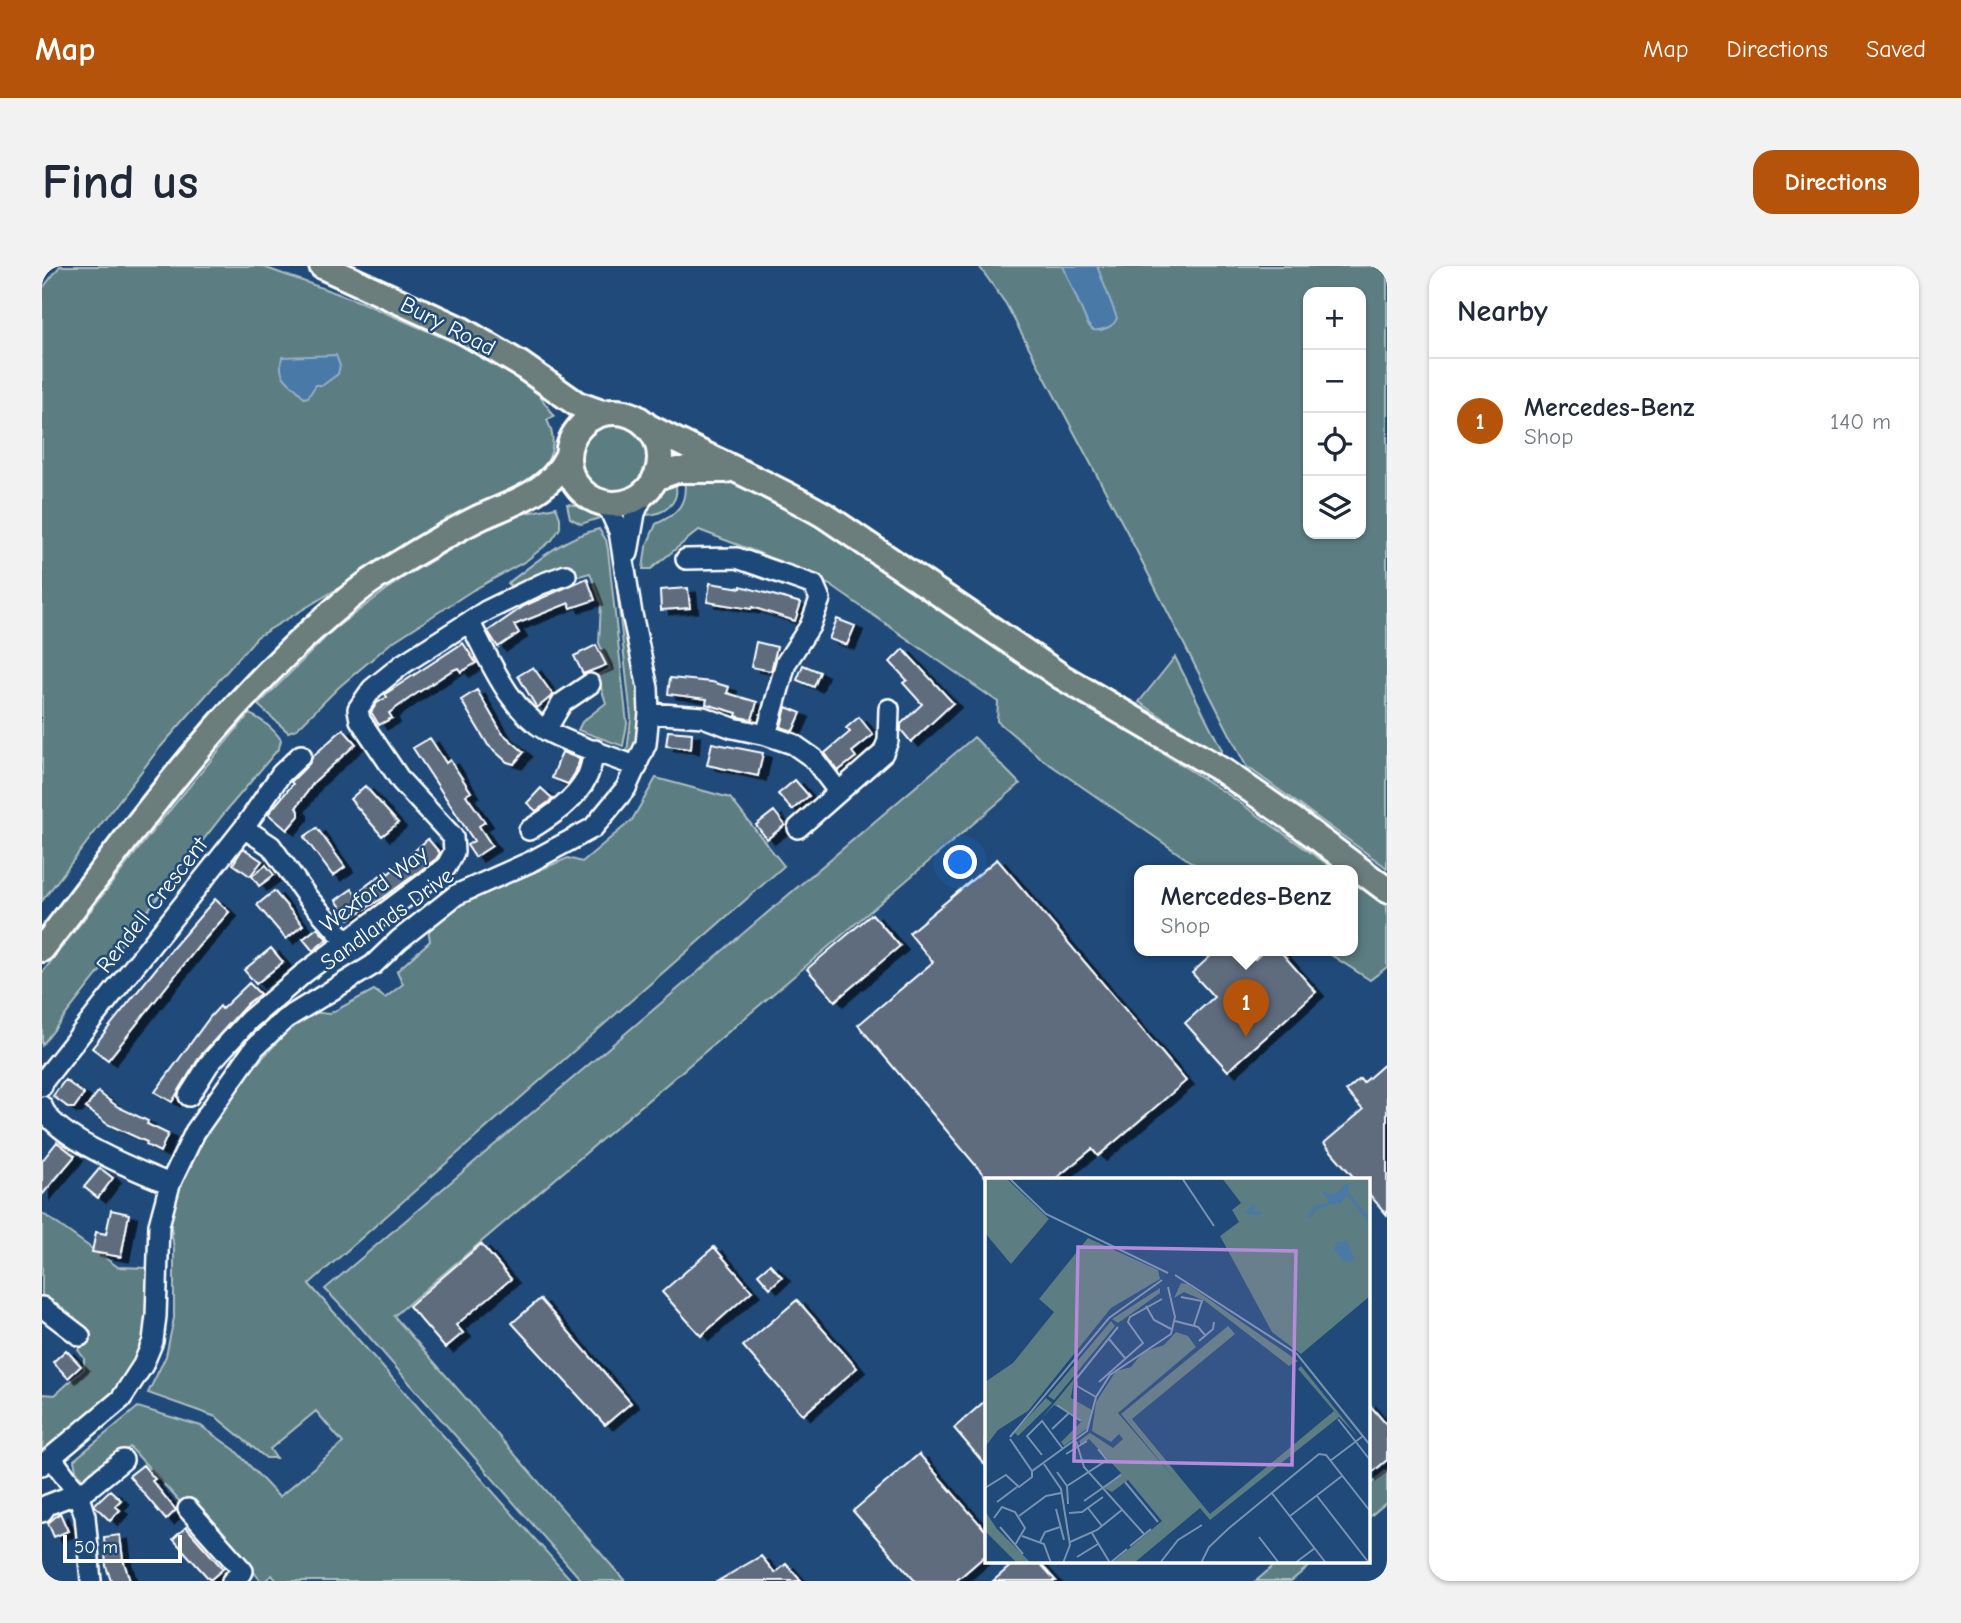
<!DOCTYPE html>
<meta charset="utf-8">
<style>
body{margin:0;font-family:"Comic Neue",sans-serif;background:#f2f2f3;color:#1f2937}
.controls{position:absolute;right:21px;top:21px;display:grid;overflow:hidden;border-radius:14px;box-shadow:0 2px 5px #0004}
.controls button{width:63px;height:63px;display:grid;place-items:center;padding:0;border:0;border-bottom:2px solid #e0e1e3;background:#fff;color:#1f2937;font:35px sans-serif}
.scale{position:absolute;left:21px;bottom:18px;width:119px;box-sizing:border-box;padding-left:7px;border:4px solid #fff;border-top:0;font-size:19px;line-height:24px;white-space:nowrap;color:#fff;-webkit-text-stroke:5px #1f4a7a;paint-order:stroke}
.you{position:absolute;left:919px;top:597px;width:24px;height:24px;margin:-18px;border:5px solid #fff;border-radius:50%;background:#1a73e8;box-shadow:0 0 0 10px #1a73e833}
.badge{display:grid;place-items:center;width:46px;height:46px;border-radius:50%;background:#b45309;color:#fff;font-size:23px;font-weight:700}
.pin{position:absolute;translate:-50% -58px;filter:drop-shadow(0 2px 4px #0008)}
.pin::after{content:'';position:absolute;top:37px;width:24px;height:21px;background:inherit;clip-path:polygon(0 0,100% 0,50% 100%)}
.popup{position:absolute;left:1092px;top:599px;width:224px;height:91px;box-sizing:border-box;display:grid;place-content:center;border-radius:14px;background:#fff;filter:drop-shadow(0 2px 5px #0005);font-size:23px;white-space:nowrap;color:#747a83}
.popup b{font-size:26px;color:#1f2937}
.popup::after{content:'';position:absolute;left:50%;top:100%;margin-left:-14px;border:14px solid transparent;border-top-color:#fff}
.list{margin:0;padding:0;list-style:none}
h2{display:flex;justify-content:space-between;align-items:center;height:91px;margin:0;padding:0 28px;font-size:30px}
h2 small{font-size:23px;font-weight:400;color:#747a83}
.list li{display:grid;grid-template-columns:46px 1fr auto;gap:21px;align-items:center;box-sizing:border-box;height:126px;padding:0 28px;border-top:2px solid #e0e1e3}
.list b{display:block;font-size:26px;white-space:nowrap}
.list p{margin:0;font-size:23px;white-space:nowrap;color:#747a83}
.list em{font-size:23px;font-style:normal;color:#747a83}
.icon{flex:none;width:38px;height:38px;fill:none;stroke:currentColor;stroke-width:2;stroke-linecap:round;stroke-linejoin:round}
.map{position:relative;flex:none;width:1345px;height:1315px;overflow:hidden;border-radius:21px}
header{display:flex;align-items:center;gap:42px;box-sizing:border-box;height:98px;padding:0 35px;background:#b45309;color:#fff}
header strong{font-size:33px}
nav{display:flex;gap:38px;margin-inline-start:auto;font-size:24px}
.intro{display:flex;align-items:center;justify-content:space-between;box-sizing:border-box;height:168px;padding:0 42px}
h1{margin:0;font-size:49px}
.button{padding:18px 32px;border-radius:21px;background:#b45309;color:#fff;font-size:24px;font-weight:700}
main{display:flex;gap:42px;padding:0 42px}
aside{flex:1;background:#fff;border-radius:21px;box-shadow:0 2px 5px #0004}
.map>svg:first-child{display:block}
.green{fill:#5c7d81;stroke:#aebec0;stroke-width:2;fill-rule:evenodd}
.water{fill:#4a79a6;stroke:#92afca;stroke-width:2}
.building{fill:#5e6c7e;stroke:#fff;stroke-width:2;filter:url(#shadow)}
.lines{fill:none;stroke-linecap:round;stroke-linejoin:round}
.minor-casing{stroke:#fff;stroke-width:24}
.major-casing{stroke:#fff;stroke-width:30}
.minor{stroke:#1f4a7a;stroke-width:19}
.major{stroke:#6c7e7c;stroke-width:24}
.labels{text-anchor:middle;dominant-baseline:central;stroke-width:5;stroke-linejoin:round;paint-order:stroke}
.street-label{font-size:23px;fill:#fff;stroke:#1f4a7a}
.inset-river{fill:none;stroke:#4a79a6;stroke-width:3.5}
.inset-road{fill:none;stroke:#7992af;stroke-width:2}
.view{fill:#b68bdc;fill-opacity:0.15;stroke:#b68bdc;stroke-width:3.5}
.inset-edge{fill:none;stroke:#fff;stroke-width:3.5}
</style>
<header>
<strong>Map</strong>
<nav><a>Map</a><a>Directions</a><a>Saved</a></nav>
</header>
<div class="intro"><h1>Find us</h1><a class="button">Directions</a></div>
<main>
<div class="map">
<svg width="1345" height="1315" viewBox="0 0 1345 1315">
<defs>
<filter id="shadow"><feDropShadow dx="8" dy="4.5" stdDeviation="0" flood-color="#0009"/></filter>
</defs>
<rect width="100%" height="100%" fill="#1f4a7a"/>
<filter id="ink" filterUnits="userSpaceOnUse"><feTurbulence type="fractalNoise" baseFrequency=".0143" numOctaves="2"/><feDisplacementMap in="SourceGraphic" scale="14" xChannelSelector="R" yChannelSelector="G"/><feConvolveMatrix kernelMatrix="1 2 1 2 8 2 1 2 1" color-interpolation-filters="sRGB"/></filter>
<g filter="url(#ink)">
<path class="green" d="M 18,0 L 219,0 L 316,35 L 425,82 L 428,79 L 497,129 L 512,150 L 505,154 C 514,172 512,186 501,202 L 505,208 L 370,278 L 215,371 L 115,485 L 0,635 L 0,23 Z
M 937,0 L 1345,0 L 1345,602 L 1204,500 L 1084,264 L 964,38 ZM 1266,26 L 1319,26 L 1319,268 L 1266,268 Z
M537 191a34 34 0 1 1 68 0a34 34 0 1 1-68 0Z
M 642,212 C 684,213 702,219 741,235 L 992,406 L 1184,527 L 1295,605 L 1162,605 L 1000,493 L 955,455 L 956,436 L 788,319 L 717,287 L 657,264 L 609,303 L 601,303 L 604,281 L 614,258 C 636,248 646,237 642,212 Z
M 632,213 C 641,236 622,250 600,249 C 608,231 614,222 632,213 Z
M 525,238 L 549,241 L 564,250 L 539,258 L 528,252 Z
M 514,241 L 518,252 L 518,262 L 510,274 L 484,295 L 431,324 L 349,377 L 297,421 L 255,463 L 246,466 L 216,439 L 292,363 L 359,313 L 452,258 L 474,249 Z
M 569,259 C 575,293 581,327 586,361 C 593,401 606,444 592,484 L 587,486 L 585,486 L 589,452 L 572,298 L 569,275 L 562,262 Z
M 557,263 L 564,274 L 566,284 L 585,458 L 581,480 L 536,464 L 540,456 L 564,437 L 555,409 L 568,403 L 557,377 L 559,337 L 548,307 L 530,312 L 526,300 L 468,320 L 466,317 C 497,294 520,272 557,263 Z
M 1133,391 L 1180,484 L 1178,489 L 1097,436 Z
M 207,448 C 218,452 233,464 239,474 L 237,482 L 184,545 L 0,779 L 0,707 L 113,562 Z
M 932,471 L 978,518 L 352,1050 L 583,1315 L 540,1315 L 316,1058 L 283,1023 Z
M 614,512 L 688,532 L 742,600 L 267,1018 L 530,1315 L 235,1315 L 230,1309 L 223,1315 L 219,1315 L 180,1266 L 174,1264 L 144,1232 L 139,1237 L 88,1181 L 76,1190 L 70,1189 L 48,1206 L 43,1216 L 34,1204 L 32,1194 L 96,1141 L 159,1160 L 193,1184 L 237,1231 L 301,1177 L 274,1145 L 228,1183 L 234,1192 L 224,1192 L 174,1151 L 106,1127 L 124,1090 L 132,1052 L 132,984 L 128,952 L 143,906 L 189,826 L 252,758 L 270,746 L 287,748 L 332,724 L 343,732 L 361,718 L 355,705 L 388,675 L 386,662 L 417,639 L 460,620 L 526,592 L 540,596 L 590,554 Z
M 1311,616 L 1345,640 L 1345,701 L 1328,714 L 1283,685 L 1311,685 Z
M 0,947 L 76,1001 L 105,1002 C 106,1017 108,1035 106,1050 C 98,1117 48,1146 0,1186 L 2,1141 L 0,1128 L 13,1129 L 42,1103 L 42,1092 L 36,1084 L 49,1069 L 0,1030 Z
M 1345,1204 L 1345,1236 L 1326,1252 L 1326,1220 Z
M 1236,1296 L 1272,1296 L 1249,1315 L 1214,1315 Z"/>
<path class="water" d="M 1021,0 L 1055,0 L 1075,52 C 1072,61 1060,65 1051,64 L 1046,59 Z
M 294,89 L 298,100 L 296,108 L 281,119 L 274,119 L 266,131 L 262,132 C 251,116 234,115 240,91 Z"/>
<path class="building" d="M 545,312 L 553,334 L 529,342 L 527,337 L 472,359 L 477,367 L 456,381 L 447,367 L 446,365 L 482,340 Z
M 668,317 L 699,322 L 699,320 L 759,337 L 753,355 L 710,341 L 709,343 L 665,336 Z
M 646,322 L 648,342 L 619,344 L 618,324 Z
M 795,353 L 813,360 L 805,379 L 787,373 Z
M 714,376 L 735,381 L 729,405 L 709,401 Z
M 421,377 L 434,397 L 419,406 L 416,402 L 409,405 L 368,432 L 347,447 L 350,452 L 337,459 L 329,446 L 335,437 L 345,431 L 343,428 Z
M 554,379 L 564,399 L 541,408 L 532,390 Z
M 861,383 L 911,437 L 869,476 L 859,464 L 859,458 L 880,438 L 861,417 L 865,414 L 848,396 Z
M 761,399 L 778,406 L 772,421 L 755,414 Z
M 491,401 L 511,429 L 495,442 L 476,410 Z
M 628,412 L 670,416 L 687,421 L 685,427 L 715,436 L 710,454 L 694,450 L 695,447 L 664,438 L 665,433 L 626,428 Z
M 435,424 L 460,467 L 482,486 L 472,498 L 465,496 L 446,479 L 419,434 Z
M 744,441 L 759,447 L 751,465 L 739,461 Z
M 817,451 L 831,469 L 810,486 L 814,491 L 796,505 L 783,487 L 808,466 L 804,462 Z
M 301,463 L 314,478 L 273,515 L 254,542 L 257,545 L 257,550 L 245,564 L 226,548 L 251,518 L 249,516 L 267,498 L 271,490 Z
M 626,465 L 650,467 L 649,483 L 624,480 Z
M 388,472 L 404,497 L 408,494 L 429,526 L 424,529 L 443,556 L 437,560 L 450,580 L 433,591 L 425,579 L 432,575 L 371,482 Z
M 670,477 L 721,487 L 716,510 L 665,499 Z
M 520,486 L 538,493 L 533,507 L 526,518 L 510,512 Z
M 753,514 L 767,530 L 750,544 L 736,528 Z
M 323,520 L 356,557 L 340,570 L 308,533 Z
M 499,522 L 511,533 L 494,545 L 485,537 Z
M 732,545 L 743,559 L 725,573 L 714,559 Z
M 275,562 L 303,601 L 291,610 L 262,571 Z
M 386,573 L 398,587 L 394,593 L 341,632 L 307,653 L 294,634 L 310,623 L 313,628 L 344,605 L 346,608 Z
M 201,582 L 220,595 L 208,610 L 191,598 Z
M 955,593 L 1144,815 L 1056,890 L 1050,883 L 1012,914 L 946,914 L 816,759 L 891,696 L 867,667 Z
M 224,599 L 232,609 L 217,620 L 210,610 Z
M 232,625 L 261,659 L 244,673 L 215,639 Z
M 173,633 L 187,646 L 156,681 L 66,794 L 50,782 L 129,684 Z
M 830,648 L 858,680 L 793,735 L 765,703 Z
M 275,662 L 285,673 L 271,685 L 261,673 Z
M 229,682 L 241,696 L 214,718 L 202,704 Z
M 1174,685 L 1206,685 L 1213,693 L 1222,685 L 1238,685 L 1274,726 L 1186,805 L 1143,757 L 1172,731 L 1150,707 Z
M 207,717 L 218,728 L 206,737 L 158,790 L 130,836 L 113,826 L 168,751 L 178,740 L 180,743 Z
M 1345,796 L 1345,949 L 1326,927 L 1326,914 L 1314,914 L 1282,877 L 1321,844 L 1304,825 L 1318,813 L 1321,817 Z
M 23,814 L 42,828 L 32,842 L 27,842 L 11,830 Z
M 56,826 L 76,841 L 106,855 L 105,858 L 126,868 L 118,886 L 104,879 L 105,876 L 65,858 L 44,842 Z
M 15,876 L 33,890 L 0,929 L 0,895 Z
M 58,902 L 71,912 L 56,932 L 42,921 Z
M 69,944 L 87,948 L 79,991 L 50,986 L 54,966 L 64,968 Z
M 439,978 L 469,1013 L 414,1059 L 421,1067 L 403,1082 L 367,1040 Z
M 672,981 L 710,1025 L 659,1070 L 620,1026 Z
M 728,998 L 740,1011 L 728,1022 L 716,1008 Z
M 498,1033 L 589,1137 L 563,1159 L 470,1057 Z
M 755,1034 L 815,1102 L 761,1149 L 701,1080 Z
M 24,1084 L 39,1100 L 26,1112 L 11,1096 Z
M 944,1134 L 944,1200 L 912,1162 Z
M 1326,1137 L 1345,1159 L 1345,1194 L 1326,1210 Z
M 877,1188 L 944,1265 L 944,1289 L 914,1315 L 873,1315 L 811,1245 Z
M 101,1199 L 113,1213 L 110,1215 L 134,1244 L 124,1254 L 87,1210 Z
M 68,1224 L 79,1234 L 73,1240 L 78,1244 L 68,1255 L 52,1239 Z
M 18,1247 L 26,1265 L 12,1271 L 6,1257 Z
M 144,1261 L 181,1303 L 168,1314 L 131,1273 Z
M 78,1269 L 81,1293 L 88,1315 L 69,1315 L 64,1300 L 62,1271 Z
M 719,1290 L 733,1307 L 744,1298 L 759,1315 L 676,1315 Z
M 973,1296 L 997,1296 L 1014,1315 L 951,1315 Z"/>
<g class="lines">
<g class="minor-casing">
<path id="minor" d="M 586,287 L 593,247 L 603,225
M 644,293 L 695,292 L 772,319 L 778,333 L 768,360 L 744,397 L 724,469
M 428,357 C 448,394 466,442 505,465 C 532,480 566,489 595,501
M 607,447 L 661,451 L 691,462 L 724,469 L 751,478 L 771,492 L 796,525
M 504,464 L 520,437 L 548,418
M 202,562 L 229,580 L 266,632 L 304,675
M 756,562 L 841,487 L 846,475 L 847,443
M 487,564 C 508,551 534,534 545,511 C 549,503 550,493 553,484
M 0,820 L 2,814 L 202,562 L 239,508 L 259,489
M 147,830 L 167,798 L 207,754 L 261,708 L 404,601 L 412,586 L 411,571 L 359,515 L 318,454 L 316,443 L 330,423 L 361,398 L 444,345 L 499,318 L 524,309
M 0,840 C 11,871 98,906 128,918
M 0,1041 L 38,1070
M 10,1192 L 36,1228 L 43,1250 L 49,1315
M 0,1199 L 79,1133 L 101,1099 L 111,1075 L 114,1050 L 117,959 L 128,918 L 153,866 L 213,781 L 243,753 L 331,699 L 357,674 L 414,629 L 488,596 L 551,562 L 584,522 L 604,478 L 607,447 L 606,422 L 590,348 L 577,265 L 568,245 L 559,236
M 146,1243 L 201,1305 L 190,1315
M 0,1246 L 5,1239 L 44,1224 L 81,1194"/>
</g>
<g class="major-casing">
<path id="major" d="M 280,0 L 420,64 L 478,98 L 535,138 L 560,147
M526 192a46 46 0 1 1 92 0a46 46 0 1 1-92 0Z
M 605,160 C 664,191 725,216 782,249 L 1020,411 L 1183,506 L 1253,555 L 1345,624
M 613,212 L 635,204 L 684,204
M 0,683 C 99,555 194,419 322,320 C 338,308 355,299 372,288 C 394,275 417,261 441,250 C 474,236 508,225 525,191"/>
</g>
<use href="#minor" class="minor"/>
<use href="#major" class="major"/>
</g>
</g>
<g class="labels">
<g class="street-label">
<text transform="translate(406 60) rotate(27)">Bury Road</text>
<text transform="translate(332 623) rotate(-37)">Wexford Way</text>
<text transform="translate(110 639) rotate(-52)">Rendell Crescent</text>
<text transform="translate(345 653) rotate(-36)">Sandlands Drive</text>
</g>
</g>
<g transform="translate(943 912)">
<rect width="385" height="385" fill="#1f4a7a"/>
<path d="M 1,0 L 21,0 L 64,41 L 26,86 L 0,55 ZM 237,0 L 385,0 L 385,118 L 316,176 L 287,154 L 235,58 L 254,44 L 247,32 L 256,25 ZM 103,60 L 173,92 L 175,101 L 126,130 L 43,233 L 13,252 L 0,269 L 0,204 L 28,185 L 69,134 L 54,121 ZM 196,105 L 202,106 L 313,183 L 304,188 L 220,123 L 199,114 L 189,120 ZM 175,110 L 175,115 L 133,145 L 127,141 ZM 126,143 L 130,148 L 74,216 L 69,222 L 63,218 ZM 243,148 L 250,156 L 147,241 L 225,336 L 349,233 L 313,191 L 316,188 L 373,259 L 354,239 L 225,342 L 215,330 L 149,385 L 127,385 L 177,343 L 143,302 L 127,314 L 119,310 L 136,295 L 104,261 L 96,267 L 94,263 L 105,255 L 128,270 L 138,261 L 134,256 L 126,264 L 107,253 L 111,224 L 131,193 L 146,189 L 158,174 L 179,167 L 191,154 L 203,158 L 211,169 L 133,235 L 189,300 L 136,236 ZM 89,201 L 86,220 L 107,232 L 104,249 L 79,268 L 76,264 L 97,243 L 69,227 L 57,240 ZM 61,220 L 67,225 L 33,258 L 29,254 ZM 0,333 L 12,351 L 46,385 L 32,385 L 0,353 Z" fill="#5c7d81"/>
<path d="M 360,6 L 364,6 L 363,14 L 356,25 L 342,27 L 344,22 L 337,14 L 351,16 ZM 362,63 L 369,81 L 367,84 L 358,83 L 349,71 L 352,64 Z" fill="#4a79a6"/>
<path class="inset-river" d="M 361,14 L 385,43M 270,27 L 263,34 L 276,36M 324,39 L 330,30 L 342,27"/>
<path class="inset-road" d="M 24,0 L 61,36 L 183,95M 197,0 L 229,48M 190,97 L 312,176 L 385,267M 196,119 L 217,123 L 209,147M 161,128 L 169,142 L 188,152M 190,143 L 213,149 L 220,157M 124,161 L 140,180M 214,163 L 228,151 L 229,144M 114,204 L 158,165 L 143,144 L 145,139 L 177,121M 111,219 L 92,208 L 91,201 L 133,149M 72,227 L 96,243M 353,241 L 385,282M 67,251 L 84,235M 25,259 L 124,140 L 177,102M 25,261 L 47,293 L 102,253 L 111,219 L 125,197 L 186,156 L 190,139 L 183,109M 91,263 L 99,289 L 159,356M 81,276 L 102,263M 57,277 L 42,258 L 57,243 L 78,271M 345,283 L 378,258M 59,286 L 76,311 L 85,367 L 78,385M 72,294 L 82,308 L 83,326M 140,304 L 173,344M 82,308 L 122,282 L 113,271M 0,310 L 21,297 L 34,309 L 47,299 L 47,293M 286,314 L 341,385M 332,318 L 384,385M 99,323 L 136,297M 12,324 L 32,309M 103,330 L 117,348M 71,331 L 79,362M 84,335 L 97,334 L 118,319M 34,338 L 61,318 L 76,315M 305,338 L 357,298M 9,340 L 17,329 L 30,334 L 40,350 L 30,367M 15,349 L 38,376M 107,355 L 125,385M 37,358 L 59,366 L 66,385M 274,359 L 294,385M 55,364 L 60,354 L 75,349M 85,364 L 112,352 L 138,331M 145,368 L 166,351M 92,379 L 113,366M 125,385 L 142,371M 175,385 L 193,362 L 217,347M 216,385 L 224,369 L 243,351 L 334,276 L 341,277 L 385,333M 310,385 L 330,370"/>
<path class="view" d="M 93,69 L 311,73 L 307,287 L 89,283 Z"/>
<rect width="385" height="385" class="inset-edge"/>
</g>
</svg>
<div class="controls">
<button>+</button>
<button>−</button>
<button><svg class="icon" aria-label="locate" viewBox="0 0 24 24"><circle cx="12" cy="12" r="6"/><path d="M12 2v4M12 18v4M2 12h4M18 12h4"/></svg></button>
<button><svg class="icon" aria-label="layers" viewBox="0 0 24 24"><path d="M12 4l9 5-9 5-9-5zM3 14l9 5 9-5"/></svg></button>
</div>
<div class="scale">50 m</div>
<div class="you"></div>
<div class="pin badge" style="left:1204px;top:771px">1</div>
<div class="popup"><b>Mercedes-Benz</b>Shop</div>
</div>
<aside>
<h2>Nearby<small></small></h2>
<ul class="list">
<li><span class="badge">1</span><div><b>Mercedes-Benz</b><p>Shop</p></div><em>140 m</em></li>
</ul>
</aside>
</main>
